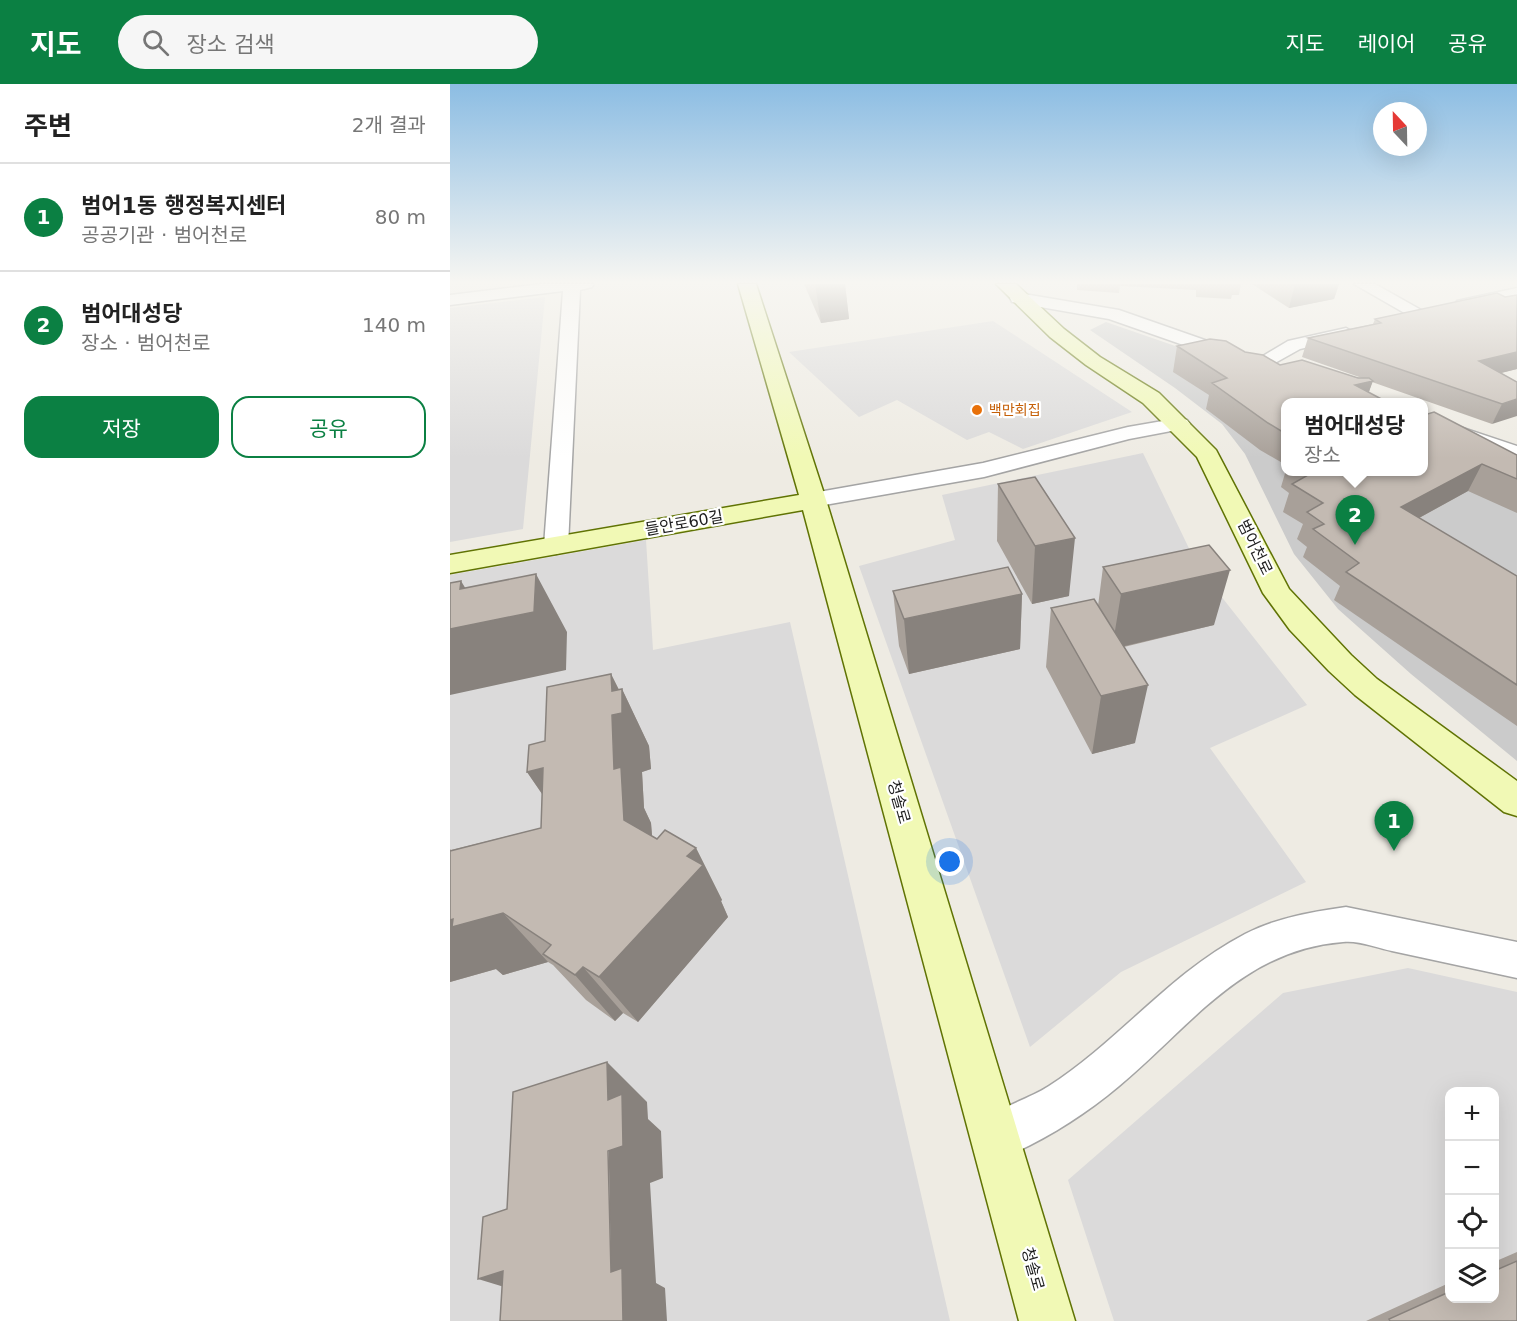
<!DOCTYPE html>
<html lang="ko">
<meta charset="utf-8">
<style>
body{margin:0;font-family:"DejaVu Sans","Noto Sans KR",sans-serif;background:#f6f6f6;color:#222}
.controls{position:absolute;right:18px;bottom:18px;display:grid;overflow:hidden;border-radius:12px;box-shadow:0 6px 24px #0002}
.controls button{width:54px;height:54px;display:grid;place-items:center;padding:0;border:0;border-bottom:2px solid #e0e0e0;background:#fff;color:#222;font:30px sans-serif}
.compass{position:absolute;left:923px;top:18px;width:54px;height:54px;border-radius:50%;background:#fff;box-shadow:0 6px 24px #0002;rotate:338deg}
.you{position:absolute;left:500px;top:778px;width:21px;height:21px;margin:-15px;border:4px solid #fff;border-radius:50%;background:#1a73e8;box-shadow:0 0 0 9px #1a73e833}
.badge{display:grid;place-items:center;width:39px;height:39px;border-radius:50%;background:#0b8043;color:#fff;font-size:20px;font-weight:700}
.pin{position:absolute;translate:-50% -50px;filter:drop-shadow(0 2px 3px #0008)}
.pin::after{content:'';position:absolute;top:32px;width:21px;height:18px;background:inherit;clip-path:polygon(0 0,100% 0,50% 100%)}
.popup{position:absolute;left:831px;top:314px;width:147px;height:78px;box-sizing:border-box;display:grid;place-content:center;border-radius:12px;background:#fff;filter:drop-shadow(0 2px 4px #0005);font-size:20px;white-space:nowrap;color:#767676}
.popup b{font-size:22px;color:#222}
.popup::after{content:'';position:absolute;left:50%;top:100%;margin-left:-12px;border:12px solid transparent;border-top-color:#fff}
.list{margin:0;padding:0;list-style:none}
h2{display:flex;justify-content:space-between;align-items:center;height:78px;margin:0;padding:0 24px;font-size:26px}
h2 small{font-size:20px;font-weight:400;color:#767676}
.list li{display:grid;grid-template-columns:39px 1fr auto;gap:18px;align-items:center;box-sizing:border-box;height:108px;padding:0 24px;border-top:2px solid #e0e0e0}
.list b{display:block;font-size:22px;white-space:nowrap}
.list p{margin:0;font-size:20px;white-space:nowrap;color:#767676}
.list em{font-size:20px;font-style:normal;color:#767676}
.actions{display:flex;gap:12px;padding:18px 24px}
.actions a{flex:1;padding:14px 0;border:2px solid #0b8043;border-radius:18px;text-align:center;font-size:21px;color:#0b8043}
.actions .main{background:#0b8043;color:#fff}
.icon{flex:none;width:33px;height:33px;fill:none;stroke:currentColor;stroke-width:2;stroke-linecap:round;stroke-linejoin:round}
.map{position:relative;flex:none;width:1067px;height:1237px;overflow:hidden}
header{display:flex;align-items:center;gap:36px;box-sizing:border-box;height:84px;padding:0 30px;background:#0b8043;color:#fff}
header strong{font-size:28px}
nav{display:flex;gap:33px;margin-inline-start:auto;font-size:21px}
.search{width:420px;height:54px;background:#f6f6f6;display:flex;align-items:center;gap:15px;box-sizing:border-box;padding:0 21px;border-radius:33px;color:#767676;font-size:22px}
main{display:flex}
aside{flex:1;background:#fff}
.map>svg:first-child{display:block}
.residential{fill:#dbdada;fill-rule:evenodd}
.religious{fill:#cbcbcb}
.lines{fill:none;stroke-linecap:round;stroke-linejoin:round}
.street-casing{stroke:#a4a4a4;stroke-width:3}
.secondary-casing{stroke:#607304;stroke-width:3}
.street{fill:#fff;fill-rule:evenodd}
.secondary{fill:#f1f9b5;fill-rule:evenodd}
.wall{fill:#a8a099}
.shaded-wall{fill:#88827d}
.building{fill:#c3bab2;stroke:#88827d;stroke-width:1.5}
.food-dot{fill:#e8710a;stroke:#fff;stroke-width:2}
.labels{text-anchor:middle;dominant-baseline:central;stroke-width:4.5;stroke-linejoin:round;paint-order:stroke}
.far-food-label{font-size:14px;fill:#c56008;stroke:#fff;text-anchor:start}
.street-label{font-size:16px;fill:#1d1d1d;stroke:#fff}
</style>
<header>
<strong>지도</strong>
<div class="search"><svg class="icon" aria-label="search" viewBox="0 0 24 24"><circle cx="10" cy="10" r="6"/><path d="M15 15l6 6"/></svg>장소 검색</div>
<nav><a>지도</a><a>레이어</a><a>공유</a></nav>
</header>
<main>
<aside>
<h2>주변<small>2개 결과</small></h2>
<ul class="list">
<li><span class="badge">1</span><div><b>범어1동 행정복지센터</b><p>공공기관 · 범어천로</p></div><em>80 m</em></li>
<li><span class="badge">2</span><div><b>범어대성당</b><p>장소 · 범어천로</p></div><em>140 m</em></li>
</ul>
<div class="actions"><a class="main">저장</a><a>공유</a></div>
</aside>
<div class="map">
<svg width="1067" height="1237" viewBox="0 0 1067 1237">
<rect width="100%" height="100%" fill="#eeebe3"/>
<path class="residential" d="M 95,213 L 73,445 L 0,458 L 0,224 Z
M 543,237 L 682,328 L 573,365 L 539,348 L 517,356 L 447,316 L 409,333 L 339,268 Z
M 693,369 L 748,483 L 857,621 L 760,664 L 856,798 L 671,888 L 580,963 L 409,482 L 505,456 L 492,411 Z
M 196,456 L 203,566 L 340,538 L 500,1237 L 0,1237 L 0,491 Z
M 958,884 L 1067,908 L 1067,1237 L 664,1237 L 618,1096 L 833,909 ZM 1000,1008 L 1044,1008 L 1044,1214 L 1000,1214 Z"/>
<path class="religious" d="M 656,238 L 887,318 L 836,318 L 836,388 L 974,388 L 1067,382 L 1067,677 L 961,590 L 888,525 L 844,470 L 795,370 L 772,340 L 725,304 L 640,246 Z"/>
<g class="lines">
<g class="street-casing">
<path id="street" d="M 91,200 L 144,200 L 142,203 L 130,206 L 118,462 L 115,467 L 106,470 L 97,467 L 94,462 L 113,207 L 0,221 L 0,211 Z
M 904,200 L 925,200 L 980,231 L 977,235 L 965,235 Z
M 1067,204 L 1067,214 L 1013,226 L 1005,221 L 1007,217 Z
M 568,209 L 669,226 L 789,268 L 791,272 L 782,278 L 659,235 L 562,218 L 560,214 Z
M 896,244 L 905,249 L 902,253 L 850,265 L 814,285 L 807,287 L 798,281 L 838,257 Z
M 974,331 L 1067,362 L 1067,376 L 974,344 Z
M 730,334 L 737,336 L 740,340 L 737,344 L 679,355 L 534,393 L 363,423 L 355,421 L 351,416 L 355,411 L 363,409 L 533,379 L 678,343 Z
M 896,823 L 1067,858 L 1067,894 C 1025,885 984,876 942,867 C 928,864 908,856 893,858 C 792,866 741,942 669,1002 C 632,1033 590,1059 545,1077 L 529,1071 L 523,1055 C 525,1050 527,1042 530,1039 C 545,1025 581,1014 599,1002 C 669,957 720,889 795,850 C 826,834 861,828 896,823 Z"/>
</g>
<g class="secondary-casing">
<path id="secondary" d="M 288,200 L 306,200 L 376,416 L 625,1237 L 569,1237 L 353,426 L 0,489 L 0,471 L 349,411 Z
M 546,200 L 566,200 L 614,245 L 650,273 L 709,309 L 766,366 L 839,505 L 901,571 L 927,595 L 1067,697 L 1067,732 L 1054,728 L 905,611 L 879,587 L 840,546 L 813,509 L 747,373 L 693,319 L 636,281 L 600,253 Z"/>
</g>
<use href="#street" class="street"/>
<use href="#secondary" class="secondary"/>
</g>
<path class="wall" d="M 354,200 L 395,200 L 399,235 L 371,239 Z
M 627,200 L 791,200 L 789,211 L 782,211 L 781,215 L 746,213 L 746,206 L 670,202 L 669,209 L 627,206 Z
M 802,200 L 889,200 L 884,215 L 839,224 Z
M 925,235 L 1067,285 L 1050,289 L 1067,298 L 1042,340 L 922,298 L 919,308 L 836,318 L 836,381 L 810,366 L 756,325 L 759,311 L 723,288 L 727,262 L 795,268 L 830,281 L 912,294 L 852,273 L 858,254 L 923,240 Z
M 1067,371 L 1067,429 L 1018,407 L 969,434 L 1067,492 L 1067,642 L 884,516 L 890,502 L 853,473 L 857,463 L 847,455 L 853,440 L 833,428 L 839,409 L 831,403 L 836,386 L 836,387 L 974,387 Z
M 548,400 L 619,512 L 582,520 L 547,457 Z
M 653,483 L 764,541 L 674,563 L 685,659 L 642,670 L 596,583 L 601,524 L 648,522 Z
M 443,507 L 572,510 L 570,565 L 459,590 L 449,562 Z
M 161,590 L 169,606 L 172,605 L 199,662 L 201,685 L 192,688 L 194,724 L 201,739 L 202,752 L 207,755 L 246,764 L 272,816 L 271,817 L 278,833 L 188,938 L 173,929 L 165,937 L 136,916 L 103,881 L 98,878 L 53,891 L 46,885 L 0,898 L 0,765 L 1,766 L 91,744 L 92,710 L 77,688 L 95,657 Z
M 1067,1168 L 1067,1237 L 916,1237 L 999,1199 L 999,1215 L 1044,1215 L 1044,1178 Z"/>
<path class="shaded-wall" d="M 365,200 L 395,200 L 399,235 L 371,239 Z
M 845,200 L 889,200 L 884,215 L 839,224 Z
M 1067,268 L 1067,285 L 1020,297 L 1029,277 Z
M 923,297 L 915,318 L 905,301 Z
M 1067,315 L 1067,332 L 1042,340 L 1052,320 Z
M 1032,380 L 1018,407 L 938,451 L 951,423 Z
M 625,454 L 619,512 L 582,520 L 585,462 Z
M 780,486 L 764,541 L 662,565 L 671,510 Z
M 86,490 L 117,548 L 116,586 L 0,611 L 0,545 L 11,497 L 36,538 Z
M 572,510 L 570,565 L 459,590 L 454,535 Z
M 161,590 L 172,612 L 172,605 L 199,662 L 201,685 L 192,688 L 194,724 L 201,739 L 205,789 L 174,736 L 164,685 Z
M 698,601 L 685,659 L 642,670 L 651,612 Z
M 93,684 L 115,743 L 77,688 Z
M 246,764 L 272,816 L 271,817 L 278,833 L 188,938 L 149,893 L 237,772 Z
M 53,829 L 98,878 L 53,891 L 46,885 L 0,898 L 0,836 Z
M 133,883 L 173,929 L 165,937 L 125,891 Z
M 157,978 L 197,1018 L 198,1035 L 211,1047 L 213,1094 L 200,1099 L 206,1199 L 215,1204 L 217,1237 L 173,1237 L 161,1188 Z
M 53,1187 L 90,1214 L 28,1195 Z"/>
<path class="building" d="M 1047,209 L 1055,213 L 1067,211 L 1067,268 L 1029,277 L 1067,298 L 1067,315 L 1052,320 L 858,254 L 931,239 L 925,235 Z
M 760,255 L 776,257 L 795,268 L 813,271 L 830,281 L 852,276 L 908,294 L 919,294 L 923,297 L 905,301 L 937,318 L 836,318 L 836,350 L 818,339 L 762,299 L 777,294 L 727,262 Z
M 984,328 L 1067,371 L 1067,395 L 1032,380 L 951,423 L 1067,492 L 1067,601 L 896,488 L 909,479 L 863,445 L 874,440 L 857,428 L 873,419 L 842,400 L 860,390 L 856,387 L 974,387 L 974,331 Z
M 585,393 L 625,454 L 585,462 L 548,400 Z
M 759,461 L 780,486 L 671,510 L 653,483 Z
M 558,483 L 572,510 L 454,535 L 443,507 Z
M 86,490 L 84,528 L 0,545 L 0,499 L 11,497 L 10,505 Z
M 644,515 L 698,601 L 651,612 L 601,524 Z
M 161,590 L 162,607 L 172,605 L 172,629 L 162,631 L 164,685 L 171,683 L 174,736 L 207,755 L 215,746 L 246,764 L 237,772 L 253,781 L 149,893 L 133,883 L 125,891 L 93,870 L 101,861 L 53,829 L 2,843 L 3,835 L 0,836 L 0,767 L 91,744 L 93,684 L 77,688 L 79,661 L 95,657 L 97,603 Z
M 157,978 L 158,1016 L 172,1010 L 173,1062 L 158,1067 L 161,1188 L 172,1184 L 173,1237 L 50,1237 L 53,1187 L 28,1195 L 33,1133 L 57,1125 L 63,1008 Z
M 1067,1177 L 1067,1237 L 940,1237 L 939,1235 L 999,1208 L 999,1215 L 1044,1215 L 1044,1187 Z"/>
<linearGradient id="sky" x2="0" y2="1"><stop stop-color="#8cbde3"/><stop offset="0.53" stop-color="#f7f6f2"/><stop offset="1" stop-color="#f7f6f2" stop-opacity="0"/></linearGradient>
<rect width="1067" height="374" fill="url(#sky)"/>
<circle class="food-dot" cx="527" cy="326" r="6"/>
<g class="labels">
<g class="far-food-label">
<text x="539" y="326">백만회집</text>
</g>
<g class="street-label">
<text transform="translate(234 439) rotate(-10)">들안로60길</text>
<text transform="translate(805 463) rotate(64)">범어천로</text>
<text transform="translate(449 718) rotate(74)">청솔로</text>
<text transform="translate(583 1185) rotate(74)">청솔로</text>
</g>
</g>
</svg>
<div class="controls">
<button>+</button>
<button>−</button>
<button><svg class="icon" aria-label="locate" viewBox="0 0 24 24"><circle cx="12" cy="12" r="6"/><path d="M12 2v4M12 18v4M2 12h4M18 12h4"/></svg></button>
<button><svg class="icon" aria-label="layers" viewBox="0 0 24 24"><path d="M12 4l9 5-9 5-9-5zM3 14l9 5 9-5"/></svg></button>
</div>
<svg class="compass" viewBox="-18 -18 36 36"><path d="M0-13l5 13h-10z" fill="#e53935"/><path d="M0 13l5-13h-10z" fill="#767676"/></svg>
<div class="you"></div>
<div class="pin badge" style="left:944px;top:767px">1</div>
<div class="pin badge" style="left:905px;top:461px">2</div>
<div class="popup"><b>범어대성당</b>장소</div>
</div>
</main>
